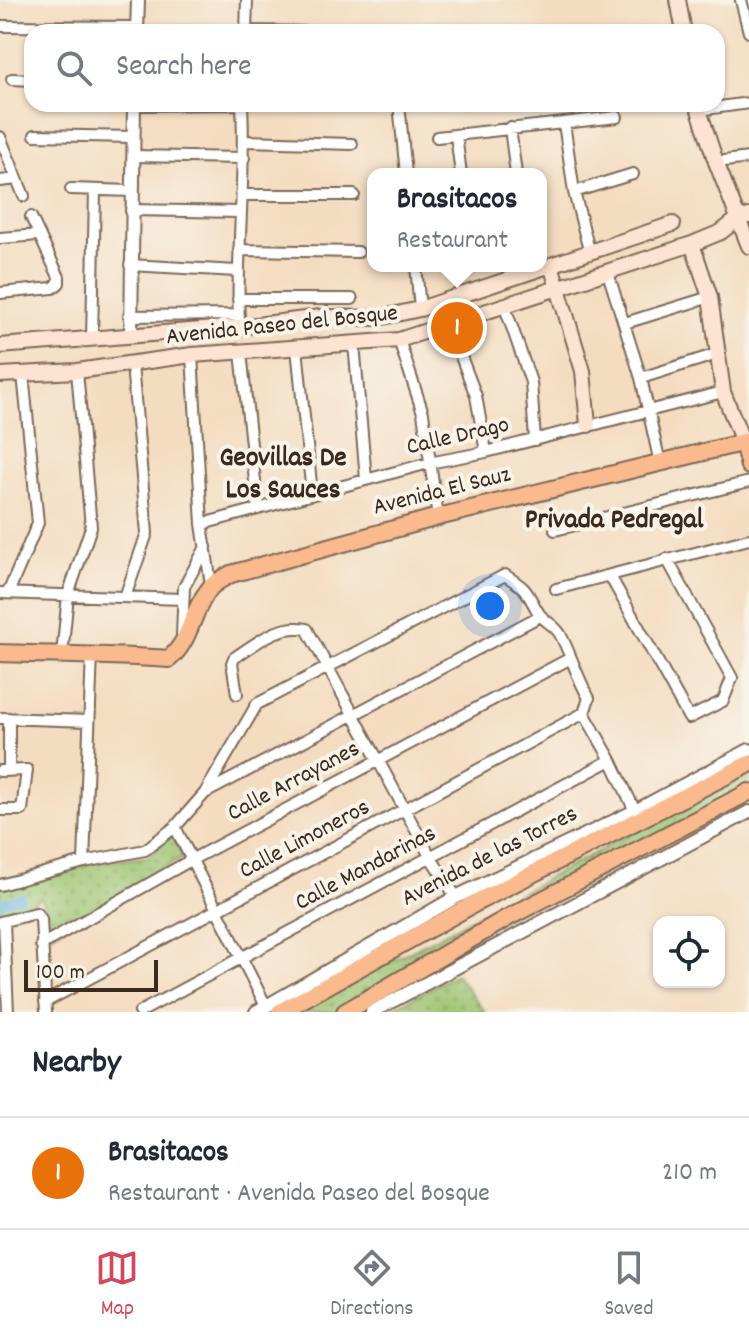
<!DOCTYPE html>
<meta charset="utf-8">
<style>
body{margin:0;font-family:Dekko,sans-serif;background:#f2f2f3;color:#1f2937}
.controls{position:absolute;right:24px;bottom:24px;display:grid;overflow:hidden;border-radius:16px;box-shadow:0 2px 6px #0004}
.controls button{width:72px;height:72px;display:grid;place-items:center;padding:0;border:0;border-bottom:2px solid #e0e1e3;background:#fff;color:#1f2937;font:40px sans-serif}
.scale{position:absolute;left:24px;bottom:20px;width:134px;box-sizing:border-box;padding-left:8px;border:4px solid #3b2a1e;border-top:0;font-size:22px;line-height:28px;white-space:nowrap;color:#3b2a1e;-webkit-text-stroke:6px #f7f3e8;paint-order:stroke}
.you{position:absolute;left:490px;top:606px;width:28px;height:28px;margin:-20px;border:6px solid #fff;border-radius:50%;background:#1a73e8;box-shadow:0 0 0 12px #1a73e833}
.badge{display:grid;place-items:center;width:52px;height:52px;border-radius:50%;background:#d1495b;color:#fff;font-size:26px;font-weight:700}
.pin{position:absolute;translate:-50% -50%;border:4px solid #fff;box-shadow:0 2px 8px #0006}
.popup{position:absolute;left:367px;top:168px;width:180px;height:104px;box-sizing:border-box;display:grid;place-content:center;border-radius:16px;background:#fff;filter:drop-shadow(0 2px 6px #0005);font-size:26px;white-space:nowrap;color:#747a83}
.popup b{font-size:30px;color:#1f2937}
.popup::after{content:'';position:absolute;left:50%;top:100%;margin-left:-16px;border:16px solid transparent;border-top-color:#fff}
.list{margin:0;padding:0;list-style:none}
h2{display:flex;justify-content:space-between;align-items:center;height:104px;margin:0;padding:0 32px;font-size:34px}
h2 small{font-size:26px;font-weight:400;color:#747a83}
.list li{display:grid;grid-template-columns:52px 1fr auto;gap:24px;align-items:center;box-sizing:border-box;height:112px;padding:0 32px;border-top:2px solid #e0e1e3}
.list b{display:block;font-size:30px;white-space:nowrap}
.list p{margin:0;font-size:26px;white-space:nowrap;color:#747a83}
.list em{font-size:26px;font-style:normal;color:#747a83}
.icon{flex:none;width:44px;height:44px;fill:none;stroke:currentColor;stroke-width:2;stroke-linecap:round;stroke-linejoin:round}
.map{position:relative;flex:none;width:749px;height:1012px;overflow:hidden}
.search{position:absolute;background:#fff;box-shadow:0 2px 6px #0004;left:24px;right:24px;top:24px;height:88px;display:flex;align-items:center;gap:20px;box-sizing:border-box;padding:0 28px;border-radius:24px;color:#747a83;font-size:30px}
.sheet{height:216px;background:#fff}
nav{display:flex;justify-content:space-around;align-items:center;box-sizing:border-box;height:112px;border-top:2px solid #e0e1e3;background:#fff;font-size:22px;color:#747a83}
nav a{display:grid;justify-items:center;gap:4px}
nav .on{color:#d1495b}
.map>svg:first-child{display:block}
.grass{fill:url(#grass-dots);stroke:#6c7747;stroke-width:2}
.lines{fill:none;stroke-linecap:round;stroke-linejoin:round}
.canal{stroke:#5fb3db;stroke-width:9}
.minor-casing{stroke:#7c6857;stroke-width:14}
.tertiary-casing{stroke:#7c6857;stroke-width:16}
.secondary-casing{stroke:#7c6857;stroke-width:18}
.primary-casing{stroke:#7c6857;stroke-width:20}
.minor{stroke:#fff;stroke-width:10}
.tertiary{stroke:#fff;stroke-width:12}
.secondary{stroke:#fde3d1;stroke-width:14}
.primary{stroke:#fbba8d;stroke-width:16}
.labels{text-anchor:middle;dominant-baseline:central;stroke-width:8;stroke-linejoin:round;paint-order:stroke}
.street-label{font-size:24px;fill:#3b2a1e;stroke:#f7f3e8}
.quarter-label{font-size:28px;font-weight:bold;fill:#3b2a1e;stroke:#f7f3e8}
</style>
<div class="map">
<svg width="749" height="1012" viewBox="0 0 749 1012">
<defs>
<pattern id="grass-dots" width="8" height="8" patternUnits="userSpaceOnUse" patternTransform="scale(2)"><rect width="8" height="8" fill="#9cc470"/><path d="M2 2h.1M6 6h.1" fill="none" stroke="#809f5b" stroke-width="1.8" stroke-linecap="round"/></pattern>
</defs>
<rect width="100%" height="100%" fill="#f7f3e8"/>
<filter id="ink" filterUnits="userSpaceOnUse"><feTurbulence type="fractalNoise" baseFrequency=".0125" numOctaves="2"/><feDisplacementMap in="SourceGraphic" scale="16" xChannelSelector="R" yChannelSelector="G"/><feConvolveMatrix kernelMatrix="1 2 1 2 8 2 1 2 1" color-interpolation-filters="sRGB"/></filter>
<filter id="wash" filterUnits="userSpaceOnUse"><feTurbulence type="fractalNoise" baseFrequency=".006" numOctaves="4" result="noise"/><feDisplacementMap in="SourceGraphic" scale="32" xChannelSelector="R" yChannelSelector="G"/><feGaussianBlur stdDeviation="1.8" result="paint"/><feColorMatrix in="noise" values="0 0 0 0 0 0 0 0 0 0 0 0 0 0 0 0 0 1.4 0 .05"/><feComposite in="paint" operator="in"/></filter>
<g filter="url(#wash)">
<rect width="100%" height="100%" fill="#f4dcc0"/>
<path class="grass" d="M 749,777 L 749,786 L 335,1012 L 296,1012 L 638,830 Z
M 172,835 L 184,857 L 51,935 L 46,931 L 44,905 L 40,897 L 33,903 L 32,909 L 0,918 L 0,887 L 84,864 L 148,857 Z
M 456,974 L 485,1012 L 386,1012 Z"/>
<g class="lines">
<path class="canal" d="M 0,903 L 21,897"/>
</g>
</g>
<g filter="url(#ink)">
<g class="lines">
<g class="minor-casing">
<path id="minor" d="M 741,0 L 749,32
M 0,26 L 137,27
M 246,31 L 313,32
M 246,32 L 247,0
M 12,79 L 32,80
M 399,104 L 406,174
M 134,105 L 242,104
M 698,110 L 749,103
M 564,123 L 574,192 L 589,250
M 510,128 L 516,174
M 35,135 L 133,137
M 456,135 L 461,174
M 0,137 L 24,196
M 437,137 L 617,117
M 244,141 L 352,144
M 133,156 L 244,158
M 716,162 L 749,158
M 0,181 L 17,179
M 71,189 L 132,191
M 574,192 L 633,174
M 241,195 L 354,195
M 131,210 L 240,212
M 0,238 L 39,235
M 239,250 L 358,252
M 130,265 L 237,271
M 416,266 L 420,309
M 608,273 L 641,378 L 660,463
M 0,293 L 53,288 L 59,283 L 59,277 L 31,217
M 238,299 L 352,299
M 505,307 L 531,382 L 535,440
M 129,316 L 239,315
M 625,323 L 710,297
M 449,325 L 476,396 L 486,452
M 239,327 C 236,253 246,178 242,104
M 92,339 L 95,190
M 399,340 L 423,413 L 438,517
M 354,344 L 366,479
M 297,348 L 312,494
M 241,352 L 258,509
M 192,355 L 202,524 L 211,585
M 641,378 L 717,354
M 202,524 L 429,463 L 486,452 L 723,392
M 555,530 L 749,482
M 610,576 L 689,718 L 723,701 L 732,678 L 667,559
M 556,589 L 749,539
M 0,593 L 183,599
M 8,593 L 38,523 L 23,374
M 125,597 L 147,533 L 132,365
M 182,635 L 184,587 L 206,547
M 62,655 L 68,595 L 91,527 L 77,371
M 237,694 L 232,663 L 234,658 C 257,643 279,623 307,629 L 431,858 L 456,897
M 0,718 L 89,721
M 0,771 L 27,770 L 22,810 L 0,810
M 9,771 L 9,718
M 205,793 L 257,704 L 505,575 C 529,591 524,588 538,612 C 543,621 554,624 560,634 C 571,654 577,678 589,698 L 584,713 L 611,760 L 635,811
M 175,827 L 266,1006
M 84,862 L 92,653
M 0,885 L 84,862 L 145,850 L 175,827 L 205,793 L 540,616
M 0,922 L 36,913 L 41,919 L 46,1012
M 4,922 L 8,1012
M 41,945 L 191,860 L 569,659
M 45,1002 L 584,713
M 140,1012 L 611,760"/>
</g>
<g class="tertiary-casing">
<path id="tertiary" d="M 137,32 L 138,0
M 131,336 L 134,104
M 256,1012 L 456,897 L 635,811 L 749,750
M 372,1012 L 749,812"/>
</g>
<g class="secondary-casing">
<path id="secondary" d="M 678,0 L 684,32
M 697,104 L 716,162 L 749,246
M 692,244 L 710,297 L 723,392 L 743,442
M 551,265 L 583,371 L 588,425
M 0,346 L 239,327 L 321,317 L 378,318 L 420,309 L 673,224
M 0,375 L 77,371 L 192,355 L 399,340 L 692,244 L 721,232 L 739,218 L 749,216"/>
</g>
<g class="primary-casing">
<path id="primary" d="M 743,442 L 749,466
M 0,653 C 56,655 112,655 169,659 C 192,639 191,611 210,588 C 215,582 224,578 231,574 L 438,517 L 749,441
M 280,1012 L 481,900 L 749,764
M 345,1012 L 507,918 L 749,792"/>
</g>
<use href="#minor" class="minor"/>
<use href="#tertiary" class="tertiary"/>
<use href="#secondary" class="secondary"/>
<use href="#primary" class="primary"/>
</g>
</g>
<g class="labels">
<g class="street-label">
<text transform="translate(282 326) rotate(-6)">Avenida Paseo del Bosque</text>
<text transform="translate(458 437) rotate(-13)">Calle Drago</text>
<text transform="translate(442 492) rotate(-14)">Avenida El Sauz</text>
<text transform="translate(294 782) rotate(-28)">Calle Arrayanes</text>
<text transform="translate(305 840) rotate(-28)">Calle Limoneros</text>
<text transform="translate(490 857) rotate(-27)">Avenida de las Torres</text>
<text transform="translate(366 869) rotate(-28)">Calle Mandarinas</text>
</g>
<g class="quarter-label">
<text x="283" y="460">Geovillas De<tspan x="283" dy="32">Los Sauces</tspan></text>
<text x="614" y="522">Privada Pedregal</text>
</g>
</g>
</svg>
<div class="controls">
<button><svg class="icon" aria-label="locate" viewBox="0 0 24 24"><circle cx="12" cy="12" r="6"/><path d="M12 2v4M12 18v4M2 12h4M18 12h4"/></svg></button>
</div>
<div class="scale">100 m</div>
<div class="you"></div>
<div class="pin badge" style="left:457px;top:328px;background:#e8710a">1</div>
<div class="popup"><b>Brasitacos</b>Restaurant</div>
<div class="search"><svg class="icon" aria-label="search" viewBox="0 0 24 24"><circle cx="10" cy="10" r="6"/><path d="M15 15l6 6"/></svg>Search here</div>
</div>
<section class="sheet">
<h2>Nearby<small></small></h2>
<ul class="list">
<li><span class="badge" style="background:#e8710a">1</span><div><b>Brasitacos</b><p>Restaurant · Avenida Paseo del Bosque</p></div><em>210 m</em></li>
</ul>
</section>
<nav>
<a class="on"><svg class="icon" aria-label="map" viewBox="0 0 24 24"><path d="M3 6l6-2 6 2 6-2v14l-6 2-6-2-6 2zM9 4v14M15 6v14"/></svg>Map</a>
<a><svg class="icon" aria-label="directions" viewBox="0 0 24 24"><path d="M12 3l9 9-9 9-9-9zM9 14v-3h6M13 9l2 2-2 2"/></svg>Directions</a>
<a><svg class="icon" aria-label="saved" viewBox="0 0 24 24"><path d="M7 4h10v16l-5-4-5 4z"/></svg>Saved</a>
</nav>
